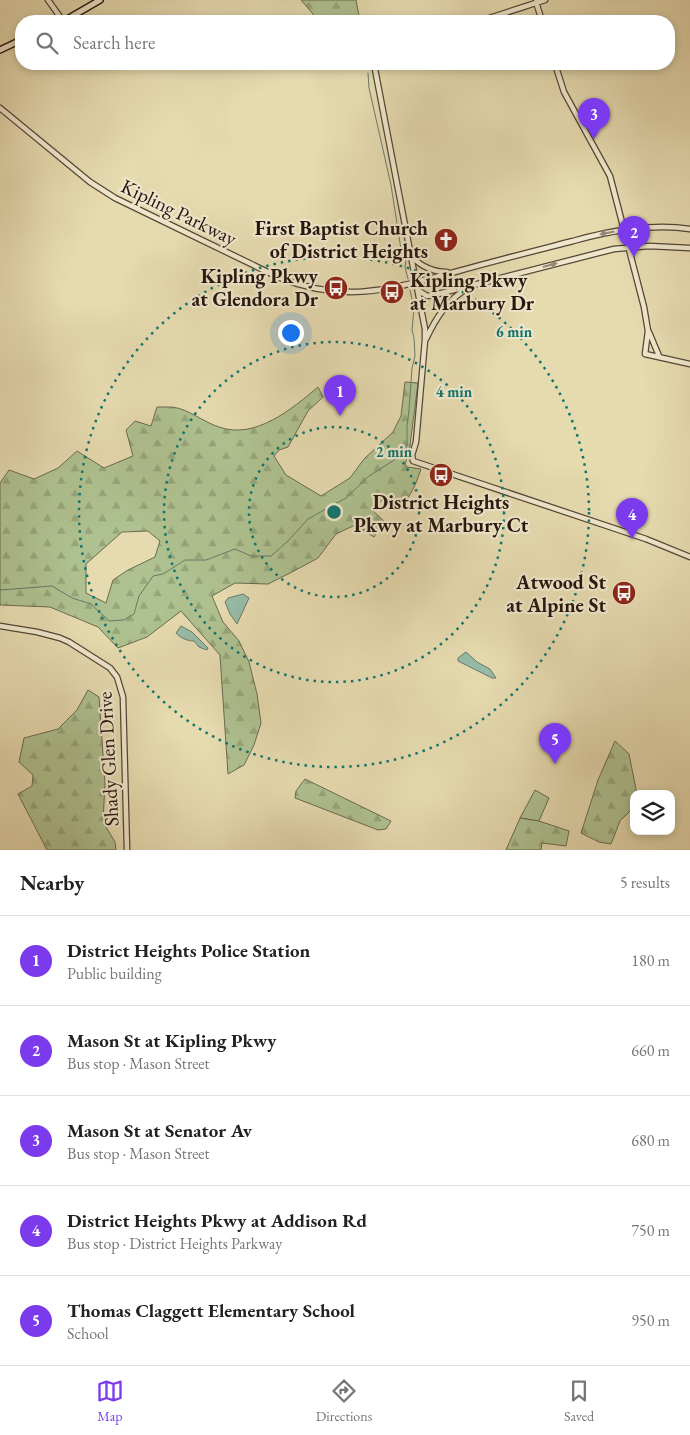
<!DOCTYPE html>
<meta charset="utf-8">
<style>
body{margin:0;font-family:"EB Garamond",serif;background:#f2f2f2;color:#222}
.controls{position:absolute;right:15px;bottom:15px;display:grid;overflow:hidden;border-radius:10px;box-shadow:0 2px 8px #0003}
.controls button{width:45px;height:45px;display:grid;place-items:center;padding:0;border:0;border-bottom:1px solid #e0e0e0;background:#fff;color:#222;font:25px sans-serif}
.you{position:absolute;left:290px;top:332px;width:18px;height:18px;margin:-12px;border:4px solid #fff;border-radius:50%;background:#1a73e8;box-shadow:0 0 0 8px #1a73e833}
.badge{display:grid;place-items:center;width:32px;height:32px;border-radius:50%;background:#7c3aed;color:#fff;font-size:16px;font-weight:700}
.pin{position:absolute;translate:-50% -41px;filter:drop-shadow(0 1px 2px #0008)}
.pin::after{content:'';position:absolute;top:26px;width:18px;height:15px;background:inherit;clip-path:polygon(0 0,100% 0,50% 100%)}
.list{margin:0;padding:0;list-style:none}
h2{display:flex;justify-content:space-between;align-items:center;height:65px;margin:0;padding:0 20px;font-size:21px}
h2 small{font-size:16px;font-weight:400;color:#767676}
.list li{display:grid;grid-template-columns:32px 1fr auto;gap:15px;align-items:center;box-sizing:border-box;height:90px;padding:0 20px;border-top:1px solid #e0e0e0}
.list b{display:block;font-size:19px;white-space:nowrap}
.list p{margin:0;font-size:16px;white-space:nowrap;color:#767676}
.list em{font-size:16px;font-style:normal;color:#767676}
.icon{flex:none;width:28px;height:28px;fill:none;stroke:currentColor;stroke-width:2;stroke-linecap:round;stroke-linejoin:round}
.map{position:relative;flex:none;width:690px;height:850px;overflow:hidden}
.search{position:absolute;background:#fff;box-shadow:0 2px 8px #0003;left:15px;right:15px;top:15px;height:55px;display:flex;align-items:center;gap:12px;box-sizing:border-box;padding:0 18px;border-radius:20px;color:#767676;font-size:19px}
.sheet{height:515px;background:#fff}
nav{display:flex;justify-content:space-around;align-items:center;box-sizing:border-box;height:70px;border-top:1px solid #e0e0e0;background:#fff;font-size:14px;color:#767676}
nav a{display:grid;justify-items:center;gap:2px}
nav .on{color:#7c3aed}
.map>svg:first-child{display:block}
.grass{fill:#afc190;stroke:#6a6b50}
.forest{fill:url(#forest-firs);stroke:#6a6b50;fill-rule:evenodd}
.water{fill:#97bba7;stroke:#69796a}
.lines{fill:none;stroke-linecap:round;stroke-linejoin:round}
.stream{stroke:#69796a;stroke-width:1}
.tertiary-casing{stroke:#544637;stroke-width:7}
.secondary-casing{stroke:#24150f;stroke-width:8}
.tertiary{stroke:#efe7cb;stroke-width:4.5}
.secondary{stroke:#efe7cb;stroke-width:5}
.oneway{fill:#948876}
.ring{fill:none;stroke:#0f766e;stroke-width:2.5;stroke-dasharray:2.5 5}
.labels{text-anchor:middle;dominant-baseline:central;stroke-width:4.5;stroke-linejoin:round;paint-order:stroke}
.street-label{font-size:20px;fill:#24150f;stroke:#efe7cb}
.poi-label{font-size:20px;font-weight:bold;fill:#24150f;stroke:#efe7cb;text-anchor:end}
.centre{fill:#0f766e;stroke:#efe7cb;stroke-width:2.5}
.ring-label{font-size:15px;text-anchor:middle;font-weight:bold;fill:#0f766e;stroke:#efe7cb;stroke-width:4.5;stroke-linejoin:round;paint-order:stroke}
</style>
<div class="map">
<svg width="690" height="850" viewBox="0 0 690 850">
<defs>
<pattern id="forest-firs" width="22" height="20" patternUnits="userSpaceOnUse" patternTransform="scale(1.25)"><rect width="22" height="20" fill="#afc190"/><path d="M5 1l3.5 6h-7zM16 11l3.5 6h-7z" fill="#96a57b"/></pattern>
</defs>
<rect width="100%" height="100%" fill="#e6daaf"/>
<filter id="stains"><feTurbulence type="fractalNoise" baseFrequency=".004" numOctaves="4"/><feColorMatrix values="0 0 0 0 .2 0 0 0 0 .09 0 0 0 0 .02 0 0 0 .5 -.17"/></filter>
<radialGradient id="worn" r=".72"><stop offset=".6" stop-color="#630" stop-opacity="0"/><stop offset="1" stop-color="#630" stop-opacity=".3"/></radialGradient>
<path class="grass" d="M 535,790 L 549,798 L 539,821 L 520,818 Z"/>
<path class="forest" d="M 301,0 L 356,0 L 360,21 L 319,21 Z
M 405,382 L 418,383 L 409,453 L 405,464 L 407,467 L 421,469 C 415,487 411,496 398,509 L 382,500 L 373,511 L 384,521 L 374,537 L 355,525 L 336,534 L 318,558 L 292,572 L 268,584 L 235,583 L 212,596 L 223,622 L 239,641 L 249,662 L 257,694 L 261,723 L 254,745 L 244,765 L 228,774 L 220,655 L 181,611 L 147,637 L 118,648 L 98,627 L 50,607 L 0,605 L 0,483 L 9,470 L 34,479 L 58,468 L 77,451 L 104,468 L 133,456 L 126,430 L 135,421 L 151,426 L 157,407 C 162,407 168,407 172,407 C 189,409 203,422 219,427 C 255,440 292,409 318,387 L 323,397 L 308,411 L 288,447 L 279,450 L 274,456 L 286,475 L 321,496 L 350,478 L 364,459 L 393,432 L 401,416 ZM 148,531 L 160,541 L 155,557 L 128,570 L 113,580 L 106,603 L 86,593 L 86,564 L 122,532 Z
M 88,690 L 99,697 L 105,784 L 103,822 L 115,842 L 116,850 L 47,850 L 18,794 L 32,786 L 33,775 L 19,762 L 24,738 L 58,729 L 77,710 Z
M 615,741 L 629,754 L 637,794 L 634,794 L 634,807 L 620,821 L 611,844 L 599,842 L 581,833 L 598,780 Z
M 305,779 L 391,821 L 386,829 L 378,830 L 295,798 L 296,791 Z
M 520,818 L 539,821 L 569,831 L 566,846 L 542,843 L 541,850 L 506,850 Z"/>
<path class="water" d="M 243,594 L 249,598 L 237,624 L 230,614 L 225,602 L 228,598 Z
M 181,626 L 192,632 L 208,648 L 207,650 L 199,647 L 194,641 C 188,641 180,638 176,633 Z
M 466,652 L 477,662 L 490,669 L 496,678 L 492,678 L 458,661 L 458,658 Z"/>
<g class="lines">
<path class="stream" d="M 368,73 L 369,88 L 391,185 L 402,256 L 406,261 L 405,267 L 408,279
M 0,590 L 52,586 L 72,598 L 91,604 L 109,621 L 124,620 L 134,614 L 139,596 L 153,576 L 163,574 L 185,560 L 206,560 L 235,549 L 251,556 L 271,556 L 288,541 L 308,519 L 346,498 L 369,476 L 399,457 L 407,446 L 407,427 L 409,410 L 412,368 L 415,356 L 414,338 L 412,330 L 414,308 L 410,290"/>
<g class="tertiary-casing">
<path id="tertiary" d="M 48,0 L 63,21
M 536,2 L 542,21
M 480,21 L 545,0
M 374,64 L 425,329 L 425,340 L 416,442 L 412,455 L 413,461 L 646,539 L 690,557
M 555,64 L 564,92 L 610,176 L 644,307 L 648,331 L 645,354 L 690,364
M 0,108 L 90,182 L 115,198 L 280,278 C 347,304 390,289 455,272 C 494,261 534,251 573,241 C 608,231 654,223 690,229
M 412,257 C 422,267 433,272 447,272
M 419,291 L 427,296 L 434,295 L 614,249 L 649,246 L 690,248
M 649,332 L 659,356
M 426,339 C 436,318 447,300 468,288
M 0,626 L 37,632 L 60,638 L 69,642 L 110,668 L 117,677 L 123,697 L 127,850"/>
</g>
<g class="secondary-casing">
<path id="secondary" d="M 64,21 L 100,0
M 0,50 L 21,40"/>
</g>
<use href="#tertiary" class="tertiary"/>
<use href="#secondary" class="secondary"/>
</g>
<defs><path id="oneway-solid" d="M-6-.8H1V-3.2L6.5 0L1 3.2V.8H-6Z" transform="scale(1.25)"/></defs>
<g class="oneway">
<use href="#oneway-solid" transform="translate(607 233) rotate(169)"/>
<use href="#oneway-solid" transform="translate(550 265) rotate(-15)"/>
</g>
<g class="ring">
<circle cx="334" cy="512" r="85"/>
<circle cx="334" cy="512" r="170"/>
<circle cx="334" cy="512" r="255"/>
</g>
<defs>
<g id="church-disc" transform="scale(1.25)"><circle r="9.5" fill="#8f2418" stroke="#efe7cb"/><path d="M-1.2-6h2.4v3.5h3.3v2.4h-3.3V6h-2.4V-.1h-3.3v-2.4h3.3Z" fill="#fff"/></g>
<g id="bus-disc" transform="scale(1.25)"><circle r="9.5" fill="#8f2418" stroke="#efe7cb"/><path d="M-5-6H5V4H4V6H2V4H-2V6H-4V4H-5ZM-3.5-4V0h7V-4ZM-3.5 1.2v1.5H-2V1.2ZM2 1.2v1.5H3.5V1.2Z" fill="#fff"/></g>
</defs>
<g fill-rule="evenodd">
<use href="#church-disc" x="446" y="240"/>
<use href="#bus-disc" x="336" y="288"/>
<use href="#bus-disc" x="392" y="292"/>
<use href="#bus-disc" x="441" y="475"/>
<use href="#bus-disc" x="624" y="593"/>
</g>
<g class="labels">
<g class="street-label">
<text transform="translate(179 212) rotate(26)">Kipling Parkway</text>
<text transform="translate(108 759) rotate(-93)">Shady Glen Drive</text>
</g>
<g class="poi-label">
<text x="428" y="228">First Baptist Church<tspan x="428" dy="23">of District Heights</tspan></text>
<text x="318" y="276">Kipling Pkwy<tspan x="318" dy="23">at Glendora Dr</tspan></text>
<text x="410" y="280" text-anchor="start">Kipling Pkwy<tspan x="410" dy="23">at Marbury Dr</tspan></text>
<text x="441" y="502" text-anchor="middle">District Heights<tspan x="441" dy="23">Pkwy at Marbury Ct</tspan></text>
<text x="606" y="582">Atwood St<tspan x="606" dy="23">at Alpine St</tspan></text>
</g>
</g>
<circle cx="334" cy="512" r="8" class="centre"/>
<g class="ring-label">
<text x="514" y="337">6 min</text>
<text x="454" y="397">4 min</text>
<text x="394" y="457">2 min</text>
</g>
<rect width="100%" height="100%" filter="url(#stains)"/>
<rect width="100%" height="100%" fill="url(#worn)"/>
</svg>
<div class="controls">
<button><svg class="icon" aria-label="layers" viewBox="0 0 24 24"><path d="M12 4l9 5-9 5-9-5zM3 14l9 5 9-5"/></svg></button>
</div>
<div class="you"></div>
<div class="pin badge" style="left:340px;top:416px">1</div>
<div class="pin badge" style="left:634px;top:257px">2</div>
<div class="pin badge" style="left:594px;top:139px">3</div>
<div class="pin badge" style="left:632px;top:539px">4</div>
<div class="pin badge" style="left:555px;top:764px">5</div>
<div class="search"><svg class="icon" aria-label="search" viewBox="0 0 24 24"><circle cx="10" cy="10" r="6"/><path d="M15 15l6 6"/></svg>Search here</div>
</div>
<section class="sheet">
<h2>Nearby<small>5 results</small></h2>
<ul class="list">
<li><span class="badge">1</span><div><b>District Heights Police Station</b><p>Public building</p></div><em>180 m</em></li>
<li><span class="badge">2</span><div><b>Mason St at Kipling Pkwy</b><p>Bus stop · Mason Street</p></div><em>660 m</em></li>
<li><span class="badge">3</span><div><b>Mason St at Senator Av</b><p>Bus stop · Mason Street</p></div><em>680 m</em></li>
<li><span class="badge">4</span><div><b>District Heights Pkwy at Addison Rd</b><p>Bus stop · District Heights Parkway</p></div><em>750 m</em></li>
<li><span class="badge">5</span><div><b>Thomas Claggett Elementary School</b><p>School</p></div><em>950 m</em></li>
</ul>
</section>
<nav>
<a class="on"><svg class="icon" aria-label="map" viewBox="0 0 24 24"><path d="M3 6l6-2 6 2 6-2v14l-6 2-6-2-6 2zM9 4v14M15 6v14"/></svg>Map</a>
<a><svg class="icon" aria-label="directions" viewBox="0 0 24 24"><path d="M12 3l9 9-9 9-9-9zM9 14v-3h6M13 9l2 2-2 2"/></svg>Directions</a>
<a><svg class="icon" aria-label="saved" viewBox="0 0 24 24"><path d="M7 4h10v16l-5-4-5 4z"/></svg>Saved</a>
</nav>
